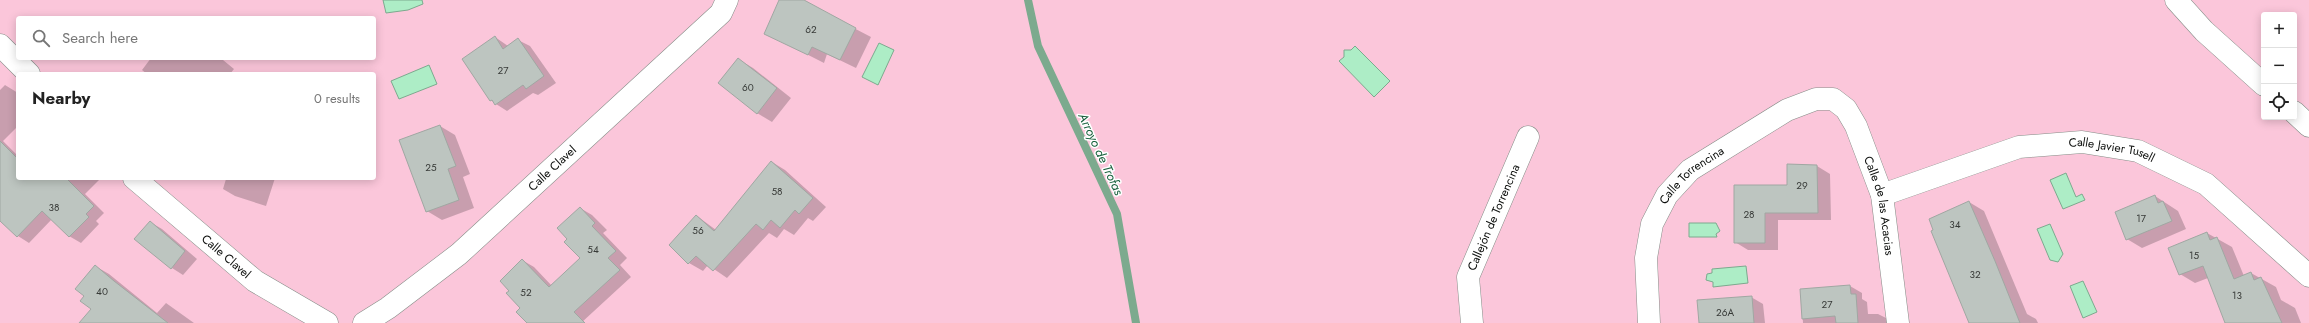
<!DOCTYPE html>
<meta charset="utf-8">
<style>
body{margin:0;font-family:Jost,sans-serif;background:#f6f6f6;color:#222}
.controls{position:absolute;right:12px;top:12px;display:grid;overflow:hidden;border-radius:4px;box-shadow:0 2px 10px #0003}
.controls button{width:36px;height:36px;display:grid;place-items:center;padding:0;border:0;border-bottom:1px solid #e0e0e0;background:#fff;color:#222;font:20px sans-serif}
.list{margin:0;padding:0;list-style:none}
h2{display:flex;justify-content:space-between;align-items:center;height:52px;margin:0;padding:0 16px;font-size:17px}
h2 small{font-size:13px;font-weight:400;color:#767676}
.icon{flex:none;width:22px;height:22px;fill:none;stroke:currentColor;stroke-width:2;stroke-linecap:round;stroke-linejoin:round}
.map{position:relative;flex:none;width:2309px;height:323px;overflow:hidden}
.search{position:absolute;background:#fff;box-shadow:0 2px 10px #0003;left:16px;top:16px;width:360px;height:44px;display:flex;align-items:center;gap:10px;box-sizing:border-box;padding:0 14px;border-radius:4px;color:#767676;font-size:15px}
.panel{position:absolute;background:#fff;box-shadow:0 2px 10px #0003;left:16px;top:72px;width:360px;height:108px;border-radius:4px}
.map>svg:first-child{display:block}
.green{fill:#fbc6da;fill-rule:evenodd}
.water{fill:#adedc6;stroke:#7caa8e}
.shadow{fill:#0003}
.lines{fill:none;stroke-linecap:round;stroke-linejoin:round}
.stream{stroke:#7caa8e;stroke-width:8}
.building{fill:#bdc5c0;stroke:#a0a7a2}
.minor-casing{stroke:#868d88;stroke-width:23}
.minor{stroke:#fff;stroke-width:22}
.labels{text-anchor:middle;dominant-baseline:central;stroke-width:3;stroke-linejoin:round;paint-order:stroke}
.number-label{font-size:10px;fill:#383b38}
.street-label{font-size:12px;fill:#0b0d0b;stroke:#fff}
.water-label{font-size:13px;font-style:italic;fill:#1b623f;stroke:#fff}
</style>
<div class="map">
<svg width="2309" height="323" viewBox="0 0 2309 323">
<rect width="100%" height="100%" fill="#f1f9f4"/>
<path class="green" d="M 0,0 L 2309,0 L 2309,323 L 0,323 ZM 2264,15 L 2294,15 L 2294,117 L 2264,117 ZM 18,18 L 374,18 L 374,58 L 18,58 ZM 18,74 L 374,74 L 374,178 L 18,178 Z"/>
<path class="water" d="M 383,0 L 422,0 L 423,4 L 408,10 L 386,13 Z
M 879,43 L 894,50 L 878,85 L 862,77 Z
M 1355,46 L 1390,81 L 1374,97 L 1339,61 L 1344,57 L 1344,50 L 1351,50 Z
M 429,65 L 437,84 L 399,99 L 391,81 Z
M 2066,173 L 2076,197 L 2082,194 L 2085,200 L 2063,209 L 2050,180 Z
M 1689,223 L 1716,223 L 1720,231 L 1716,234 L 1717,237 L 1689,237 Z
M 2050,224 L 2063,254 L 2058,262 L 2050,260 L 2037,229 Z
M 1746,266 L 1748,283 L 1713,287 L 1713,282 L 1706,280 L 1707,274 L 1712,273 L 1712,269 Z
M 2083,281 L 2097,312 L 2083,318 L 2070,286 Z"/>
<path class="shadow" d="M 781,0 L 800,0 L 871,37 L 856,68 L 827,54 L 824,63 L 765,33 Z
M 495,37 L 508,46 L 518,40 L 530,46 L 556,83 L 538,95 L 533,93 L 507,111 L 496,104 L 491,100 Z
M 151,58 L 225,58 L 223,60 L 234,69 L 230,74 L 147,74 L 142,70 Z
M 738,59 L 753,68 L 791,98 L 772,122 L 757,113 Z
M 5,85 L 18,93 L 18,126 L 3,141 L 18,156 L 18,178 L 101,178 L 85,194 L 104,213 L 96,221 L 99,224 L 81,243 L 69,236 L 52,219 L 29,243 L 18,236 L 0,206 L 0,90 Z
M 440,126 L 455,135 L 470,174 L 463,177 L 474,208 L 442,220 L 427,211 Z
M 772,162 L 785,170 L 826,207 L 813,221 L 808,218 L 794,235 L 784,229 L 777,238 L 769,233 L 727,278 L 708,265 L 703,271 L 689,263 L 670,245 L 697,216 L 716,230 Z
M 1788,165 L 1817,166 L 1830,174 L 1831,220 L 1778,220 L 1778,250 L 1748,250 L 1735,242 L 1788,186 Z
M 223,178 L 275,178 L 266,206 L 235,196 L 223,189 L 226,179 Z
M 2155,196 L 2178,211 L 2186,229 L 2142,248 L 2127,239 Z
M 1969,202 L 1984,211 L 2027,314 L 2036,319 L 2038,323 L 1979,323 Z
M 580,208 L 592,215 L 607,230 L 603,233 L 627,258 L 620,265 L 631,277 L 581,323 L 528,323 L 510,291 L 522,260 L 534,267 L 552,286 L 581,258 L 568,239 Z
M 150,222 L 162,229 L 197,259 L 183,275 L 172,268 Z
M 2207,233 L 2232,247 L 2244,276 L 2251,273 L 2276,287 L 2281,300 L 2295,308 L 2301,323 L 2226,323 L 2208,278 L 2195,283 L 2180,274 Z
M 95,266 L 109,274 L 157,313 L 166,303 L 194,323 L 111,323 L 86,296 Z
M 1850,286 L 1862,293 L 1862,299 L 1867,302 L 1868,314 L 1878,314 L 1890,320 L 1890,323 L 1803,323 L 1801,290 Z
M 1751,297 L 1763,304 L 1765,323 L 1700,323 Z"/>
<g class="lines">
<path class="stream" d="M 1028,0 L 1038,46 L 1117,214 L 1136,323"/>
</g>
<path class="building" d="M 779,0 L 804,0 L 856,28 L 840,60 L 812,47 L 808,55 L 764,34 Z
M 495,36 L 503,49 L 518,38 L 544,76 L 526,89 L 523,85 L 495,105 L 492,100 L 490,101 L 462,59 Z
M 738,58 L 777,88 L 757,114 L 718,83 Z
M 440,125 L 456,166 L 448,169 L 459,200 L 426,212 L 399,140 Z
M 0,141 L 18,159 L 18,178 L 66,178 L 94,206 L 86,214 L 89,217 L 69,237 L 42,211 L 17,237 L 0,221 Z
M 771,161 L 813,198 L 799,214 L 795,210 L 780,228 L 771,220 L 763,230 L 756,224 L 713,271 L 696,256 L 688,264 L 669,245 L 696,215 L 714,231 Z
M 1787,164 L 1817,165 L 1818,213 L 1765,213 L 1765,243 L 1734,243 L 1734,185 L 1787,185 Z
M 2155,195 L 2158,203 L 2163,201 L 2172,221 L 2126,240 L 2115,212 Z
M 1969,201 L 1995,261 L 2020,323 L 1969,323 L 1931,231 L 1933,230 L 1929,219 Z
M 580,207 L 595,223 L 592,226 L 616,251 L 608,258 L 620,270 L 574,312 L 585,323 L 527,323 L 516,312 L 520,308 L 506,293 L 509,291 L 500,281 L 522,259 L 549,287 L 580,258 L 564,242 L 567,239 L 557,228 Z
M 150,221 L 185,251 L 171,269 L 134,239 Z
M 2207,232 L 2210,240 L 2217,237 L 2234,279 L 2251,272 L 2254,280 L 2261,277 L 2282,323 L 2225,323 L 2203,266 L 2179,275 L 2168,248 Z
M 95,265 L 114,281 L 168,323 L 79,323 L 91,309 L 80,301 L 84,296 L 75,289 Z
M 1850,285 L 1851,294 L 1856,294 L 1858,323 L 1836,323 L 1835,316 L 1802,319 L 1800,289 Z
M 1752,296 L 1754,323 L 1699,323 L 1697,300 Z"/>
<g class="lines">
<g class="minor-casing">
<g id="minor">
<path d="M 2176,0 L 2204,31 L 2264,85"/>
<path d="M 0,45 L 29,74"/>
<path d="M 2294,112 L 2309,126"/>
<path id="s1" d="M 134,178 L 255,281 L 327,323"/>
<path id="s2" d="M 1882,195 L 2019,147 L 2082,142 L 2138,151 L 2206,184 L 2309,276"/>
<path id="s3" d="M 364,323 L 388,308 L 459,254 L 721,13 L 727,0"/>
<path id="s4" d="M 1472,323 L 1468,277 L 1528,137"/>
<path id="s5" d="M 1649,323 L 1646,258 L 1652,224 L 1667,195 L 1690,170 L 1787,110 L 1816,99 L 1833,99 L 1846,109 L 1856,126 L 1882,195 L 1898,323"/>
</g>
</g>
<use href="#minor" class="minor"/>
</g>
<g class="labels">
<g class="number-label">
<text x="811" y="29">62</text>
<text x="503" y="70">27</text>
<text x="748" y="87">60</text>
<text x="431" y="167">25</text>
<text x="1802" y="185">29</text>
<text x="777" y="191">58</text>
<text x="54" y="207">38</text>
<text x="1749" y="214">28</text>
<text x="2141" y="218">17</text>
<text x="1955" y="224">34</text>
<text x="698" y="230">56</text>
<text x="593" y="249">54</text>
<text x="2194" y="255">15</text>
<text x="1975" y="274">32</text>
<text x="102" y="291">40</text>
<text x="526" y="292">52</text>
<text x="2237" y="295">13</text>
<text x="1827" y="304">27</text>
<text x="1725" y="312">26A</text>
</g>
<g class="street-label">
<text stroke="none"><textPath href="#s2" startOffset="239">Calle Javier Tusell</textPath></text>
<text stroke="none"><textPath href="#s3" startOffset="244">Calle Clavel</textPath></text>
<text stroke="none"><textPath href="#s5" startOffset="164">Calle Torrencina</textPath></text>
<text stroke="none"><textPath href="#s5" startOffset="448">Calle de las Acacias</textPath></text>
<text stroke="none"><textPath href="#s4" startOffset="111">Callejón de Torrencina</textPath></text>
<text stroke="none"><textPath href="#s1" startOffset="121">Calle Clavel</textPath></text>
</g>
<g class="water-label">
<text transform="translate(1101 154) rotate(65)">Arroyo de Trofas</text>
</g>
</g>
</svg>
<div class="controls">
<button>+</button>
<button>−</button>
<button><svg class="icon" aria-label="locate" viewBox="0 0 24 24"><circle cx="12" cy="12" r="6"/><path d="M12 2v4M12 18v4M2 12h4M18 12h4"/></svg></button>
</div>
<div class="search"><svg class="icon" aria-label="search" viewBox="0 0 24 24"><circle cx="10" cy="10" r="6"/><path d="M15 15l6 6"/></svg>Search here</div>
<section class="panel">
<h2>Nearby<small>0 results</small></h2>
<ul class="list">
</ul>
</section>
</div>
